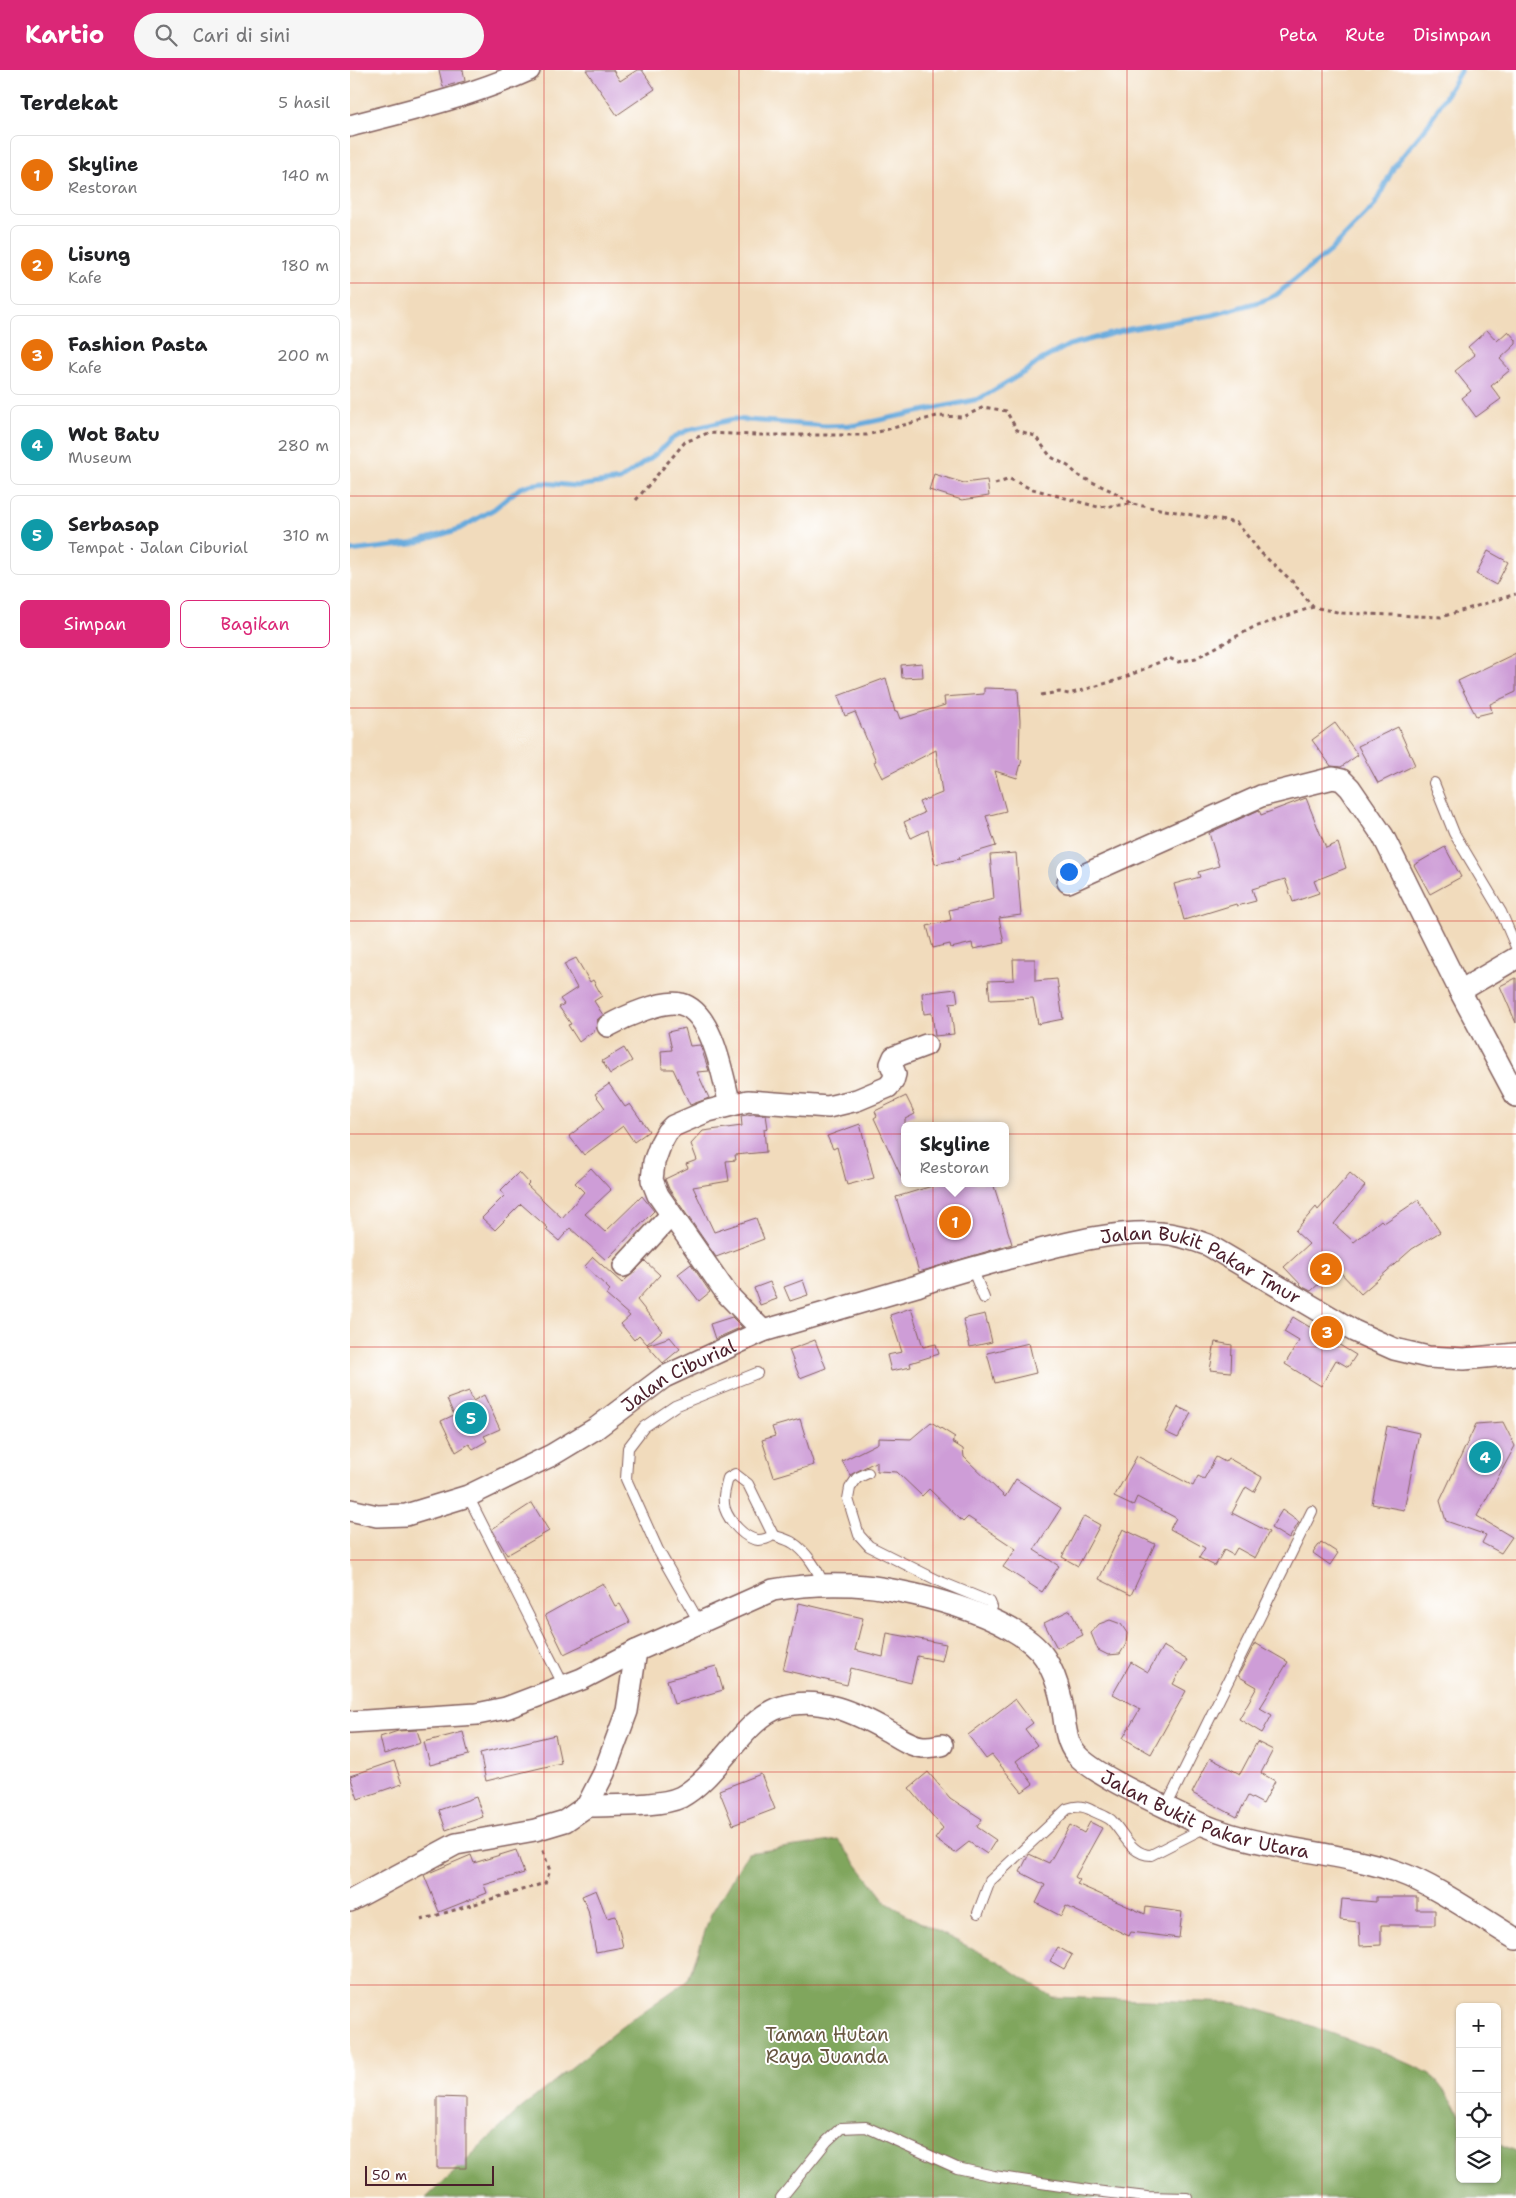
<!DOCTYPE html>
<html lang="id">
<meta charset="utf-8">
<style>
body{margin:0;font-family:"Shantell Sans",sans-serif;background:#f6f6f6;color:#202124}
.controls{position:absolute;right:15px;bottom:15px;display:grid;overflow:hidden;border-radius:8px;box-shadow:0 1px 4px #0004}
.controls button{width:45px;height:45px;display:grid;place-items:center;padding:0;border:0;border-bottom:1px solid #e0e0e0;background:#fff;color:#202124;font:25px sans-serif}
.scale{position:absolute;left:15px;bottom:12px;width:129px;box-sizing:border-box;padding-left:5px;border:2px solid #4a1f2b;border-top:0;font-size:14px;line-height:18px;white-space:nowrap;color:#4a1f2b;-webkit-text-stroke:4px #fff;paint-order:stroke}
.you{position:absolute;left:718px;top:801px;width:18px;height:18px;margin:-12px;border:4px solid #fff;border-radius:50%;background:#1a73e8;box-shadow:0 0 0 8px #1a73e833}
.badge{display:grid;place-items:center;width:32px;height:32px;border-radius:50%;background:#db2777;color:#fff;font-size:16px;font-weight:700}
.pin{position:absolute;translate:-50% -50%;border:2px solid #fff;box-shadow:0 1px 5px #0006}
.popup{position:absolute;left:551px;top:1052px;width:108px;height:65px;box-sizing:border-box;display:grid;place-content:center;border-radius:8px;background:#fff;filter:drop-shadow(0 1px 4px #0005);font-size:16px;white-space:nowrap;color:#757577}
.popup b{font-size:19px;color:#202124}
.popup::after{content:'';position:absolute;left:50%;top:100%;margin-left:-10px;border:10px solid transparent;border-top-color:#fff}
.list{margin:0;padding:0;list-style:none}
h2{display:flex;justify-content:space-between;align-items:center;height:65px;margin:0;padding:0 20px;font-size:21px}
h2 small{font-size:16px;font-weight:400;color:#757577}
.list li{display:grid;grid-template-columns:32px 1fr auto;gap:15px;align-items:center;box-sizing:border-box;height:80px;margin:0 10px 10px;padding:0 10px;border:1px solid #e0e0e0;border-radius:8px}
.list b{display:block;font-size:19px;white-space:nowrap}
.list p{margin:0;font-size:16px;white-space:nowrap;color:#757577}
.list em{font-size:16px;font-style:normal;color:#757577}
.actions{display:flex;gap:10px;padding:15px 20px}
.actions a{flex:1;padding:11px 0;border:1px solid #db2777;border-radius:8px;text-align:center;font-size:18px;color:#db2777}
.actions .main{background:#db2777;color:#fff}
.icon{flex:none;width:28px;height:28px;fill:none;stroke:currentColor;stroke-width:2;stroke-linecap:round;stroke-linejoin:round}
.map{position:relative;flex:none;width:1166px;height:2128px;overflow:hidden}
header{display:flex;align-items:center;gap:30px;box-sizing:border-box;height:70px;padding:0 25px;background:#db2777;color:#fff}
header strong{font-size:24px}
nav{display:flex;gap:28px;margin-inline-start:auto;font-size:18px}
.search{width:350px;height:45px;background:#f6f6f6;display:flex;align-items:center;gap:12px;box-sizing:border-box;padding:0 18px;border-radius:28px;color:#757577;font-size:19px}
main{display:flex}
aside{flex:1;background:#fff}
.map>svg:first-child{display:block}
.forest{fill:#80a65d;stroke:#656244}
.lines{fill:none;stroke-linecap:round;stroke-linejoin:round}
.stream{stroke:#69abdd;stroke-width:5}
.building{fill:#ce9dd7}
.lane-casing{stroke:#84615e;stroke-width:12}
.street-casing{stroke:#84615e;stroke-width:24}
.path{stroke:#84615e;stroke-width:3;stroke-dasharray:4 4;stroke-linecap:butt}
.lane{stroke:#fff;stroke-width:10}
.street{stroke:#fff;stroke-width:21}
.grid{fill:none;stroke:#d62828;stroke-width:1;stroke-opacity:0.55}
.labels{text-anchor:middle;dominant-baseline:central;stroke-width:4;stroke-linejoin:round;paint-order:stroke}
.street-label{font-size:19px;fill:#4a1f2b;stroke:#fff}
.park-label{font-size:19px;fill:#685741;stroke:#fff}
</style>
<header>
<strong>Kartio</strong>
<div class="search"><svg class="icon" aria-label="search" viewBox="0 0 24 24"><circle cx="10" cy="10" r="6"/><path d="M15 15l6 6"/></svg>Cari di sini</div>
<nav><a>Peta</a><a>Rute</a><a>Disimpan</a></nav>
</header>
<main>
<aside>
<h2>Terdekat<small>5 hasil</small></h2>
<ul class="list">
<li><span class="badge" style="background:#e8710a">1</span><div><b>Skyline</b><p>Restoran</p></div><em>140 m</em></li>
<li><span class="badge" style="background:#e8710a">2</span><div><b>Lisung</b><p>Kafe</p></div><em>180 m</em></li>
<li><span class="badge" style="background:#e8710a">3</span><div><b>Fashion Pasta</b><p>Kafe</p></div><em>200 m</em></li>
<li><span class="badge" style="background:#0f9aa8">4</span><div><b>Wot Batu</b><p>Museum</p></div><em>280 m</em></li>
<li><span class="badge" style="background:#0f9aa8">5</span><div><b>Serbasap</b><p>Tempat · Jalan Ciburial</p></div><em>310 m</em></li>
</ul>
<div class="actions"><a class="main">Simpan</a><a>Bagikan</a></div>
</aside>
<div class="map">
<svg width="1166" height="2128" viewBox="0 0 1166 2128">
<rect width="100%" height="100%" fill="#fff"/>
<filter id="ink" filterUnits="userSpaceOnUse"><feTurbulence type="fractalNoise" baseFrequency=".02" numOctaves="2"/><feDisplacementMap in="SourceGraphic" scale="10" xChannelSelector="R" yChannelSelector="G"/><feConvolveMatrix kernelMatrix="1 2 1 2 8 2 1 2 1" color-interpolation-filters="sRGB"/></filter>
<filter id="wash" filterUnits="userSpaceOnUse"><feTurbulence type="fractalNoise" baseFrequency=".0096" numOctaves="4" result="noise"/><feDisplacementMap in="SourceGraphic" scale="20" xChannelSelector="R" yChannelSelector="G"/><feGaussianBlur stdDeviation="1.12" result="paint"/><feColorMatrix in="noise" values="0 0 0 0 0 0 0 0 0 0 0 0 0 0 0 0 0 1.4 0 .05"/><feComposite in="paint" operator="in"/></filter>
<g filter="url(#wash)">
<rect width="100%" height="100%" fill="#f1dbbc"/>
<path class="forest" d="M 488,1770 L 537,1833 L 573,1854 L 649,1892 L 702,1927 L 886,1933 L 959,1955 L 1030,1981 L 1081,2004 L 1110,2042 L 1110,2109 L 1147,2109 L 1147,2073 L 1166,2081 L 1166,2128 L 76,2128 L 169,2040 L 270,1958 L 338,1910 L 361,1844 L 398,1783 Z"/>
<g class="lines">
<path class="stream" d="M 0,481 L 61,474 L 109,459 L 144,439 L 170,418 L 179,415 L 194,413 L 227,416 L 270,410 L 306,384 L 324,367 L 338,360 L 384,349 L 476,356 L 506,355 L 629,329 L 678,300 L 691,290 L 719,275 L 780,259 L 863,245 L 912,231 L 926,225 L 981,180 L 1024,136 L 1045,95 L 1078,55 L 1111,0"/>
</g>
<g id="blocks">
<path class="building" d="M 89,0 L 113,0 L 115,11 L 93,17 Z
M 236,0 L 263,0 L 270,11 L 287,0 L 292,0 L 305,19 L 267,45 Z
M 1137,260 L 1147,271 L 1158,261 L 1166,270 L 1166,274 L 1150,289 L 1160,300 L 1141,316 L 1151,329 L 1126,347 L 1112,328 L 1121,321 L 1105,301 L 1125,285 L 1118,277 Z
M 584,404 L 614,413 L 637,410 L 639,426 L 612,430 L 579,420 Z
M 1138,481 L 1158,492 L 1146,515 L 1126,504 Z
M 1166,583 L 1166,622 L 1140,634 L 1142,642 L 1126,646 L 1108,611 Z
M 572,593 L 573,607 L 552,608 L 551,595 Z
M 536,608 L 545,642 L 547,641 L 550,649 L 595,635 L 594,627 L 634,624 L 634,618 L 668,619 L 670,651 L 669,689 L 672,690 L 667,708 L 645,701 L 656,741 L 636,746 L 646,776 L 609,787 L 610,789 L 585,794 L 578,760 L 561,768 L 554,752 L 574,743 L 569,732 L 592,723 L 586,680 L 532,708 L 524,692 L 526,691 L 505,642 L 495,646 L 488,626 Z
M 985,653 L 1008,685 L 991,697 L 981,696 L 962,670 Z
M 1048,657 L 1065,695 L 1028,713 L 1008,676 Z
M 956,728 L 976,778 L 988,773 L 996,798 L 964,811 L 969,823 L 943,832 L 935,809 L 902,819 L 906,831 L 887,836 L 886,834 L 834,850 L 824,814 L 850,807 L 848,802 L 869,796 L 859,763 L 909,740 L 911,745 Z
M 1095,777 L 1111,807 L 1080,824 L 1064,795 Z
M 666,783 L 671,845 L 649,848 L 654,873 L 623,879 L 622,873 L 601,878 L 600,874 L 583,878 L 577,856 L 601,850 L 599,840 L 644,829 L 640,785 Z
M 226,888 L 240,912 L 243,910 L 252,926 L 244,931 L 253,945 L 247,950 L 246,959 L 229,972 L 218,955 L 221,954 L 209,937 L 214,934 L 210,929 L 227,918 L 214,894 Z
M 663,889 L 685,889 L 685,911 L 707,909 L 713,949 L 688,954 L 683,928 L 640,930 L 638,911 L 664,910 Z
M 1166,908 L 1166,953 L 1150,916 Z
M 606,919 L 608,932 L 600,933 L 604,964 L 585,966 L 582,943 L 574,944 L 572,923 Z
M 335,958 L 340,976 L 350,975 L 359,1001 L 347,1002 L 359,1028 L 340,1035 L 323,999 L 312,999 L 311,981 L 322,980 L 318,962 Z
M 274,978 L 282,991 L 260,1004 L 252,991 Z
M 259,1014 L 275,1037 L 280,1034 L 299,1061 L 284,1072 L 273,1056 L 234,1085 L 219,1066 L 255,1038 L 245,1024 Z
M 556,1026 L 565,1044 L 555,1049 L 555,1115 L 524,1048 L 527,1046 L 525,1041 Z
M 403,1044 L 416,1045 L 418,1058 L 414,1059 L 416,1082 L 385,1085 L 386,1090 L 376,1091 L 379,1111 L 343,1117 L 364,1162 L 406,1148 L 414,1169 L 366,1187 L 319,1119 L 315,1109 L 338,1098 L 336,1094 L 347,1090 L 341,1074 L 353,1061 L 392,1056 L 391,1046 Z
M 510,1054 L 524,1108 L 497,1115 L 487,1077 L 483,1079 L 477,1066 Z
M 241,1098 L 261,1120 L 235,1144 L 255,1162 L 292,1126 L 304,1141 L 256,1190 L 220,1158 L 209,1171 L 196,1160 L 198,1158 L 171,1134 L 145,1160 L 132,1148 L 155,1125 L 150,1121 L 169,1102 L 179,1113 L 177,1115 L 212,1148 L 234,1122 L 225,1113 Z
M 1000,1103 L 1015,1116 L 984,1154 L 1004,1172 L 1031,1150 L 1034,1153 L 1068,1130 L 1090,1162 L 1062,1179 L 1011,1224 L 986,1198 L 961,1221 L 953,1217 L 934,1197 L 959,1174 L 945,1161 L 966,1137 L 968,1140 Z
M 592,1113 L 643,1113 L 662,1174 L 569,1202 L 546,1127 Z
M 243,1187 L 272,1213 L 295,1191 L 310,1205 L 287,1230 L 312,1261 L 297,1274 L 289,1265 L 284,1270 L 271,1254 L 280,1246 L 256,1225 L 260,1220 L 235,1196 Z
M 341,1194 L 360,1222 L 349,1231 L 328,1204 Z
M 453,1210 L 458,1225 L 440,1231 L 434,1217 Z
M 420,1212 L 427,1229 L 410,1235 L 404,1218 Z
M 561,1238 L 573,1277 L 586,1274 L 589,1284 L 560,1293 L 561,1297 L 541,1301 L 537,1285 L 552,1282 L 540,1245 Z
M 635,1244 L 642,1272 L 620,1277 L 613,1249 Z
M 382,1247 L 392,1257 L 365,1269 L 360,1254 Z
M 943,1247 L 1006,1285 L 998,1297 L 986,1290 L 971,1316 L 935,1294 L 949,1271 L 934,1262 Z
M 320,1267 L 330,1279 L 313,1293 L 297,1275 Z
M 465,1270 L 476,1298 L 450,1308 L 439,1280 Z
M 865,1272 L 882,1275 L 881,1302 L 860,1300 Z
M 679,1273 L 686,1303 L 645,1313 L 637,1283 Z
M 119,1321 L 123,1331 L 134,1325 L 150,1359 L 134,1366 L 137,1371 L 123,1379 L 119,1374 L 106,1382 L 91,1351 L 104,1345 L 97,1329 Z
M 828,1337 L 841,1343 L 828,1368 L 815,1362 Z
M 450,1349 L 464,1395 L 424,1407 L 412,1370 L 425,1366 L 422,1357 Z
M 581,1352 L 605,1367 L 602,1372 L 613,1379 L 614,1387 L 655,1427 L 666,1409 L 711,1438 L 684,1480 L 709,1496 L 692,1522 L 653,1497 L 666,1479 L 618,1447 L 613,1452 L 579,1419 L 572,1426 L 547,1402 L 527,1401 L 527,1391 L 500,1405 L 492,1391 L 528,1373 L 528,1368 L 561,1369 Z
M 1153,1352 L 1165,1376 L 1127,1446 L 1162,1467 L 1151,1483 L 1132,1473 L 1136,1465 L 1096,1451 L 1090,1431 L 1126,1354 Z
M 1037,1356 L 1069,1363 L 1054,1440 L 1022,1434 Z
M 787,1386 L 843,1416 L 848,1406 L 854,1409 L 866,1387 L 875,1392 L 878,1388 L 912,1407 L 904,1422 L 896,1417 L 882,1443 L 919,1462 L 905,1488 L 887,1478 L 883,1485 L 874,1480 L 865,1496 L 849,1488 L 855,1478 L 820,1459 L 826,1448 L 787,1427 L 783,1436 L 764,1427 Z
M 182,1433 L 199,1461 L 157,1485 L 142,1459 Z
M 932,1440 L 949,1452 L 939,1469 L 921,1458 Z
M 734,1446 L 750,1455 L 728,1496 L 712,1487 Z
M 773,1459 L 805,1474 L 781,1525 L 749,1509 Z
M 971,1472 L 988,1483 L 980,1495 L 963,1483 Z
M 253,1513 L 265,1536 L 270,1534 L 280,1552 L 214,1584 L 195,1545 Z
M 449,1533 L 513,1548 L 505,1580 L 533,1587 L 537,1563 L 596,1574 L 592,1591 L 567,1586 L 561,1613 L 501,1598 L 497,1615 L 433,1600 Z
M 720,1540 L 733,1565 L 707,1578 L 694,1553 Z
M 760,1550 L 771,1554 L 777,1563 L 776,1574 L 770,1584 L 758,1585 L 748,1580 L 741,1563 L 749,1554 Z
M 905,1573 L 938,1592 L 910,1638 L 922,1645 L 912,1663 L 889,1649 L 907,1617 L 888,1606 Z
M 813,1576 L 837,1590 L 823,1614 L 836,1621 L 801,1684 L 773,1668 L 790,1639 L 763,1624 L 781,1592 L 798,1602 Z
M 366,1596 L 373,1620 L 324,1634 L 317,1610 Z
M 665,1629 L 683,1653 L 675,1659 L 687,1675 L 666,1691 L 683,1714 L 672,1722 L 642,1685 L 636,1689 L 618,1665 Z
M 67,1660 L 71,1673 L 34,1684 L 30,1667 L 48,1661 Z
M 113,1662 L 119,1685 L 80,1695 L 74,1672 Z
M 205,1665 L 211,1693 L 136,1711 L 130,1683 Z
M 907,1672 L 923,1680 L 911,1703 L 925,1711 L 913,1734 L 898,1726 L 887,1747 L 842,1723 L 860,1688 L 890,1704 Z
M 44,1691 L 52,1714 L 8,1729 L 0,1706 Z
M 578,1702 L 600,1728 L 632,1749 L 627,1757 L 646,1770 L 637,1784 L 619,1772 L 605,1783 L 585,1769 L 593,1758 L 559,1718 Z
M 411,1704 L 425,1739 L 383,1755 L 369,1720 Z
M 126,1727 L 133,1747 L 96,1760 L 89,1740 Z
M 740,1752 L 752,1758 L 725,1807 L 730,1810 L 727,1814 L 795,1844 L 796,1837 L 832,1842 L 829,1868 L 781,1862 L 779,1866 L 716,1836 L 711,1846 L 686,1833 L 695,1815 L 670,1802 L 679,1784 L 699,1793 L 720,1755 L 734,1763 Z
M 166,1780 L 174,1803 L 134,1815 L 137,1823 L 89,1842 L 74,1805 L 121,1785 L 124,1793 Z
M 246,1820 L 257,1848 L 266,1846 L 273,1877 L 246,1882 L 238,1840 L 232,1826 Z
M 1026,1827 L 1067,1827 L 1067,1840 L 1085,1840 L 1085,1855 L 1031,1855 L 1031,1875 L 1010,1876 L 1009,1852 L 990,1850 L 992,1829 L 1026,1832 Z
M 708,1877 L 722,1885 L 714,1899 L 700,1891 Z
M 87,2027 L 116,2028 L 116,2098 L 87,2098 Z"/>
</g>
</g>
<g filter="url(#ink)">
<use href="#blocks" fill-opacity="0" stroke="#84615e" stroke-width="1"/>
<g class="lines">
<g class="lane-casing">
<path id="lane" d="M 1084,713 L 1104,763 L 1151,842 L 1166,877
M 622,1198 L 634,1228
M 518,1403 L 507,1408 L 500,1418 L 498,1429 L 509,1465 L 519,1476 L 591,1512 L 640,1532 L 642,1537 L 637,1547
M 118,1426 L 214,1616
M 423,1465 C 419,1468 414,1470 408,1470 C 395,1469 379,1451 375,1439 C 372,1429 375,1419 378,1408 L 385,1404 L 398,1414 L 423,1465 C 430,1468 437,1469 443,1473 C 456,1481 469,1501 473,1515
M 349,1552 L 308,1480 L 276,1409 L 278,1378 L 294,1357 L 325,1336 L 407,1303
M 816,1737 L 962,1441
M 628,1843 L 640,1811 L 717,1739 C 728,1735 734,1736 743,1741 C 749,1744 756,1746 761,1750 C 774,1763 781,1785 801,1785 L 856,1757
M 431,2128 L 477,2071 L 491,2058 L 516,2057 L 607,2098 L 644,2106 L 745,2121 L 797,2127 L 837,2128"/>
</g>
<g class="street-casing">
<g id="street">
<path d="M 0,56 C 60,40 122,26 179,0"/>
<path d="M 718,812 L 911,726 L 983,708 L 992,710 L 1000,718 L 1033,766 L 1110,921 L 1166,1026"/>
<path d="M 1110,921 L 1166,888"/>
<path d="M 258,956 C 274,947 313,929 331,934 C 363,942 373,1008 380,1035"/>
<path d="M 274,1196 L 321,1145"/>
<path d="M 413,1261 L 377,1224 L 308,1125 L 302,1110 L 304,1092 L 311,1073 L 317,1062 L 323,1056 L 358,1041 L 398,1031 L 478,1037 L 507,1030 L 538,1017 L 543,1011 L 545,1004 L 541,994 L 544,987 L 576,975"/>
<path id="s1" d="M 0,1440 L 27,1446 L 56,1445 L 118,1426 L 202,1385 L 245,1359 L 314,1307 L 413,1261 L 567,1216 C 597,1204 628,1197 659,1188 C 707,1176 759,1160 810,1163 C 827,1164 842,1169 858,1175 L 1004,1261 L 1044,1279 L 1078,1287 L 1114,1289 L 1166,1284"/>
<path id="s2" d="M 0,1652 L 127,1644 L 156,1638 L 232,1609 L 286,1581 L 423,1520 C 449,1515 476,1514 502,1515 C 552,1517 667,1545 695,1588 C 702,1599 707,1612 710,1625 C 715,1642 713,1669 726,1684 C 744,1705 808,1733 836,1747 C 903,1781 978,1778 1048,1802 C 1085,1815 1131,1848 1166,1869"/>
<path d="M 237,1736 C 262,1735 310,1737 331,1727 C 368,1707 395,1647 431,1637 C 469,1625 506,1643 538,1661 C 548,1667 561,1676 573,1677 C 579,1677 586,1676 592,1675"/>
<path d="M 0,1831 L 106,1774 L 185,1760 L 215,1751 L 237,1736 L 254,1703 L 277,1641 L 286,1581"/>
</g>
</g>
<path class="path" d="M 645,414 L 660,409 L 679,418 L 748,437 L 782,434 L 887,453 L 911,483 L 942,511 L 963,537 L 992,543 L 1091,547 L 1166,524
M 286,430 L 335,372 L 358,363 L 406,365 L 517,365 L 587,346 L 613,347 L 634,337 L 656,341 L 667,360 L 685,366 L 701,387 L 718,396 L 729,406 L 764,422 L 781,433
M 691,625 L 709,622 L 719,624 L 771,609 L 819,588 L 828,592 L 846,588 L 902,558 L 963,537
M 71,1850 L 195,1813 L 200,1801 L 192,1778"/>
<use href="#lane" class="lane"/>
<use href="#street" class="street"/>
</g>
</g>
<path class="grid" d="M 194,0 L 194,2128M 389,0 L 389,2128M 583,0 L 583,2128M 777,0 L 777,2128M 972,0 L 972,2128M 0,213 L 1166,213M 0,426 L 1166,426M 0,638 L 1166,638M 0,851 L 1166,851M 0,1064 L 1166,1064M 0,1277 L 1166,1277M 0,1490 L 1166,1490M 0,1702 L 1166,1702M 0,1915 L 1166,1915"/>
<g class="labels">
<g class="street-label">
<text stroke="none"><textPath href="#s1" startOffset="919">Jalan Bukit Pakar Tmur</textPath></text>
<text stroke="none"><textPath href="#s1" startOffset="365">Jalan Ciburial</textPath></text>
<text stroke="none"><textPath href="#s2" startOffset="986">Jalan Bukit Pakar Utara</textPath></text>
</g>
<g class="park-label">
<text x="477" y="1964">Taman Hutan<tspan x="477" dy="22">Raya Juanda</tspan></text>
</g>
</g>
</svg>
<div class="controls">
<button>+</button>
<button>−</button>
<button><svg class="icon" aria-label="locate" viewBox="0 0 24 24"><circle cx="12" cy="12" r="6"/><path d="M12 2v4M12 18v4M2 12h4M18 12h4"/></svg></button>
<button><svg class="icon" aria-label="layers" viewBox="0 0 24 24"><path d="M12 4l9 5-9 5-9-5zM3 14l9 5 9-5"/></svg></button>
</div>
<div class="scale">50 m</div>
<div class="you"></div>
<div class="pin badge" style="left:605px;top:1152px;background:#e8710a">1</div>
<div class="popup"><b>Skyline</b>Restoran</div>
<div class="pin badge" style="left:976px;top:1199px;background:#e8710a">2</div>
<div class="pin badge" style="left:977px;top:1262px;background:#e8710a">3</div>
<div class="pin badge" style="left:1135px;top:1387px;background:#0f9aa8">4</div>
<div class="pin badge" style="left:121px;top:1348px;background:#0f9aa8">5</div>
</div>
</main>
